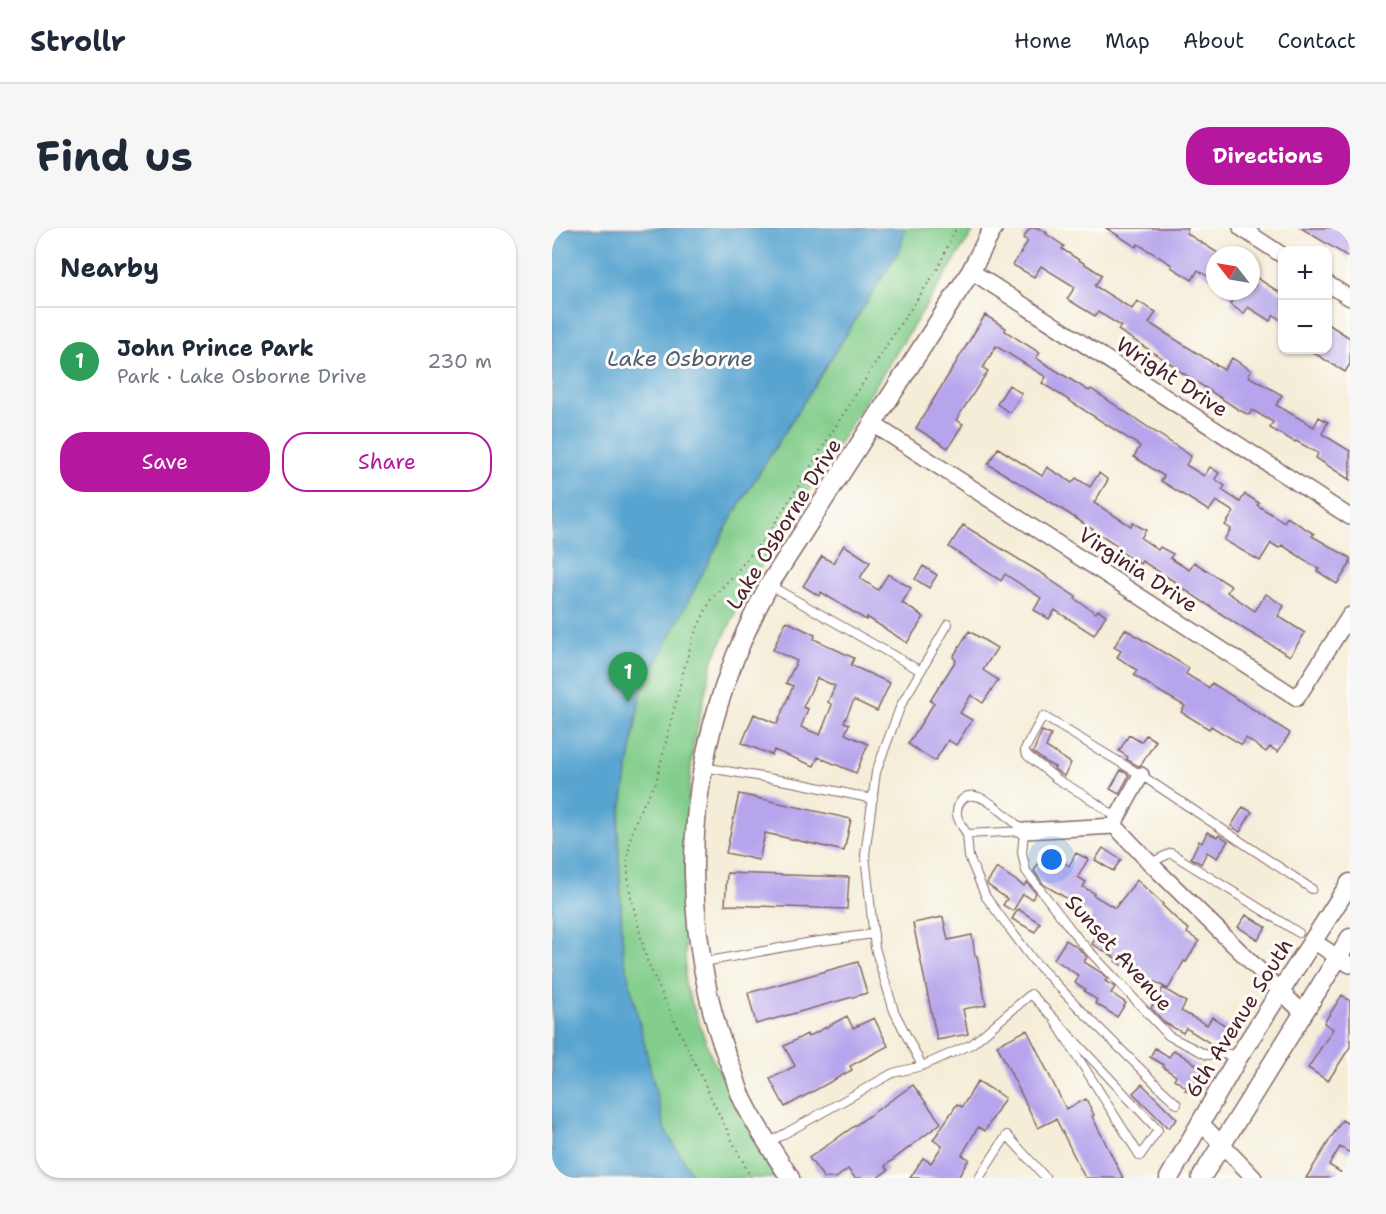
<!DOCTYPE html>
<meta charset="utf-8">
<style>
body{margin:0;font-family:"Shantell Sans",sans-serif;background:#f6f6f7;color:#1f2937}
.controls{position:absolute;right:18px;top:18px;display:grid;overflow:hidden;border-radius:12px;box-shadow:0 2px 4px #0004}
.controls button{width:54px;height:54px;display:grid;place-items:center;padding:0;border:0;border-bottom:2px solid #e0e1e3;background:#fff;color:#1f2937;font:30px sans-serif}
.compass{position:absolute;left:654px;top:18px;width:54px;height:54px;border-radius:50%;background:#fff;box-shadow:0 2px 4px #0004;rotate:301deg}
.you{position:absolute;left:500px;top:632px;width:21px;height:21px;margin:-15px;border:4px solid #fff;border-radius:50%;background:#1a73e8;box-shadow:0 0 0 9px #1a73e833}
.badge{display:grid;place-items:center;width:39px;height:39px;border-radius:50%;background:#b5179e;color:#fff;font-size:20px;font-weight:700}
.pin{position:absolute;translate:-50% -50px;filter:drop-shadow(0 2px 3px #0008)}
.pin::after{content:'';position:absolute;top:32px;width:21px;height:18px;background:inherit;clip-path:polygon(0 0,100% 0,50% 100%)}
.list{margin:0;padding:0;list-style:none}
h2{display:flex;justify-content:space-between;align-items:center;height:78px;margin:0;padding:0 24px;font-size:26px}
h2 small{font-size:20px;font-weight:400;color:#747a83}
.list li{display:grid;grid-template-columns:39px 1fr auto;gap:18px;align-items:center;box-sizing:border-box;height:108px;padding:0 24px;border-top:2px solid #e0e1e3}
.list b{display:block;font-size:22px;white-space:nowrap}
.list p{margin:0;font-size:20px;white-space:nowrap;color:#747a83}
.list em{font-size:20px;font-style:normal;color:#747a83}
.actions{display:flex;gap:12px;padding:18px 24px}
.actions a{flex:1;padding:14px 0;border:2px solid #b5179e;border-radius:24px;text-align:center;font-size:21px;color:#b5179e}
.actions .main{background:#b5179e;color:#fff}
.map{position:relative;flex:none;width:798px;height:950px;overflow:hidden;border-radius:24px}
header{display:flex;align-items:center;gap:36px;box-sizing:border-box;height:84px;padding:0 30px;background:#fff;border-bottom:2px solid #e0e1e3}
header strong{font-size:28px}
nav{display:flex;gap:33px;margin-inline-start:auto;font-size:21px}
.intro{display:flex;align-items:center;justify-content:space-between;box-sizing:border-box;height:144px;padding:0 36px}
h1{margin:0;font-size:42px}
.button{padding:15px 27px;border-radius:24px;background:#b5179e;color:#fff;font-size:21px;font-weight:700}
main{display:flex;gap:36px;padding:0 36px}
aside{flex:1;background:#fff;border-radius:24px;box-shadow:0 2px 4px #0004}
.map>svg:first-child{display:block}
.green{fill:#82cd8b;stroke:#66765b;stroke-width:1.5}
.water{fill:#58a4d0;stroke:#51627e;stroke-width:1.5}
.building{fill:#b6a4ec;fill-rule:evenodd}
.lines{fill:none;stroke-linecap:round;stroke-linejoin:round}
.service-casing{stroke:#866768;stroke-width:10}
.minor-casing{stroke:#866768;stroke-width:18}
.tertiary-casing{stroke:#866768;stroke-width:21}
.path{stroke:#866768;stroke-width:2;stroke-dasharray:1.5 4.5;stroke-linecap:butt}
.service{stroke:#fff;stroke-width:8}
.minor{stroke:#fff;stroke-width:15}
.tertiary{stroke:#fff;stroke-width:18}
.labels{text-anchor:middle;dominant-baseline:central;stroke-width:6;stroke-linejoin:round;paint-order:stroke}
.street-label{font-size:21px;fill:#4a1f2b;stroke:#fdfcf7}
.water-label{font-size:22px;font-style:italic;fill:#505b75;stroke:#fdfcf7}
</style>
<header>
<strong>Strollr</strong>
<nav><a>Home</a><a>Map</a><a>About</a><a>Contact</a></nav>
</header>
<div class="intro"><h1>Find us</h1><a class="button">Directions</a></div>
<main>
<aside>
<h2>Nearby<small></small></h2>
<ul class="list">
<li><span class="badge" style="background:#2e9e5b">1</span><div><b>John Prince Park</b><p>Park · Lake Osborne Drive</p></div><em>230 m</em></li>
</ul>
<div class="actions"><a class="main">Save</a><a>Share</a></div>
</aside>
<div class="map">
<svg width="798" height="950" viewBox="0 0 798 950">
<rect width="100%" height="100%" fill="#fdfcf7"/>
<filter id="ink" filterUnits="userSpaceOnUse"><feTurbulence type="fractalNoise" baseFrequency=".0167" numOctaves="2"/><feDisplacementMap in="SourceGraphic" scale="12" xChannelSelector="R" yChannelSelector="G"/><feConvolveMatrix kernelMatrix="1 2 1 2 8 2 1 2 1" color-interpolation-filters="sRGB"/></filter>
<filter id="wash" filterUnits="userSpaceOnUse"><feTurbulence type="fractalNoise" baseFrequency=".008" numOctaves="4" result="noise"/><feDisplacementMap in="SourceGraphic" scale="24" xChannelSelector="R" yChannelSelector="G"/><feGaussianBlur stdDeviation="1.35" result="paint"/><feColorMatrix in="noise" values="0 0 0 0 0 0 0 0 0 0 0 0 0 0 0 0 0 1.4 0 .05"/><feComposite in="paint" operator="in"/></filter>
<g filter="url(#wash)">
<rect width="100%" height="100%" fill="#f4edd8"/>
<path class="green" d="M 0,0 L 423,0 L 197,357 L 161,431 L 141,517 L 134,601 L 133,756 L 159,828 L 224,950 L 0,950 Z"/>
<path class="water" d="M 0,0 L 353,0 L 349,19 L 181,287 L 89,464 L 66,600 L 71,726 L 113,902 L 142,950 L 0,950 Z"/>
<g id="blocks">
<path class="building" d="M 478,0 L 486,0 L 495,5 L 494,6 L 512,18 L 510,21 L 550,47 L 543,58 L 580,81 L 585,73 L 604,84 L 597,95 L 672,142 L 680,130 L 699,142 L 696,148 L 730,167 L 724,177 L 762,199 L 767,189 L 776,194 L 770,206 L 798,223 L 798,252 L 764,230 L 766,225 L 744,213 L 743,214 L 718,200 L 721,194 L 700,182 L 697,187 L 687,182 L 626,142 L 627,141 L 566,102 L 569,98 L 546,84 L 543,88 L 515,71 L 523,59 L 489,38 L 482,49 L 461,37 L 476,13 L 471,10 Z
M 554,0 L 636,0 L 634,5 L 669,27 L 663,27 L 663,44 L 659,51 L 646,42 L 640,52 L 619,39 L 620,37 L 586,16 L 584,19 Z
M 749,0 L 798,0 L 798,30 Z
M 699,46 L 730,66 L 730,93 L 722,87 L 718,93 L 696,79 L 692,86 L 678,76 L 681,71 L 669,63 L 699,63 Z
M 433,87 L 454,100 L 453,103 L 488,125 L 484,130 L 537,163 L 539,161 L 639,228 L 634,237 L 652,248 L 658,239 L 667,245 L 663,251 L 673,258 L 670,262 L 688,274 L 693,266 L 707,275 L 705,277 L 732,294 L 735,289 L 762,306 L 760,308 L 798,330 L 798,336 L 785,356 L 765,343 L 767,341 L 730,317 L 727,320 L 719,315 L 708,333 L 672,312 L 679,301 L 673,297 L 682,284 L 664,273 L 657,283 L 609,253 L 612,248 L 582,229 L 588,218 L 490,155 L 494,149 L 444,118 L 431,140 L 436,143 L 404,192 L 411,196 L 396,220 L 364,200 Z
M 776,96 L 798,110 L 798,136 L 793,144 L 757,122 L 776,122 Z
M 457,157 L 470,166 L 458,185 L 445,176 Z
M 446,220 L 490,248 L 495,239 L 520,255 L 524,250 L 538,259 L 547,245 L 556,252 L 542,275 L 579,298 L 581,295 L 594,302 L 589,310 L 606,322 L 608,319 L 621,326 L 618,330 L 637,342 L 642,334 L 679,358 L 675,364 L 703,383 L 714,366 L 732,378 L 726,388 L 753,405 L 738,428 L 692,401 L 627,358 L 628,357 L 590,333 L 588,336 L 564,321 L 566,318 L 505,278 L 436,236 Z
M 411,297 L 494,348 L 494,349 L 524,369 L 523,371 L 544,385 L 546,382 L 554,387 L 542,407 L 503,382 L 497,391 L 482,382 L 489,370 L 453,346 L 449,353 L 397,319 Z
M 292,317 L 318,334 L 308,350 L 326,362 L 336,346 L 359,360 L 350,375 L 372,389 L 355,415 L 315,389 L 314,392 L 269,364 L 267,368 L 251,358 L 270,328 L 281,335 Z
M 371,338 L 385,347 L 377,360 L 363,351 Z
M 234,393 L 263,407 L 262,411 L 302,430 L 299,437 L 338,455 L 325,483 L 302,472 L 292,494 L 297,496 L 293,506 L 316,516 L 304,545 L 266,529 L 262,538 L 222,522 L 220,527 L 190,515 L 202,486 L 225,496 L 241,458 L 234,455 L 245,433 L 221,422 ZM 265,450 L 283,458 L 276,474 L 280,477 L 268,507 L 249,499 L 256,481 L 251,479 Z
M 573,401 L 637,440 L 634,446 L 657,460 L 660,455 L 738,505 L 726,524 L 718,519 L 714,524 L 694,510 L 690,517 L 659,498 L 657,501 L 629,484 L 633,478 L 605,462 L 582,447 L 585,442 L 565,429 L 569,423 L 562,419 Z
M 417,403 L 445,420 L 431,442 L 446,452 L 431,475 L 419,467 L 408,485 L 420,492 L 404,517 L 396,512 L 383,533 L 356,516 L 382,475 L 378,473 L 404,432 L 401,429 Z
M 490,503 L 499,507 L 494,519 L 519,535 L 512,548 L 502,541 L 503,539 L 495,535 L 481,524 Z
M 577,507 L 589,514 L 594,507 L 604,513 L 589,537 L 586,538 L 574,531 L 576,529 L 567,523 Z
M 569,542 L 577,547 L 567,566 L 558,561 Z
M 187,566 L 299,591 L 292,623 L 213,605 L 207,632 L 174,625 Z
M 691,579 L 700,584 L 688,604 L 679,598 Z
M 655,604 L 665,609 L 667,607 L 676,613 L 665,630 L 655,624 L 649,636 L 639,630 L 647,613 L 650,615 Z
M 551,620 L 569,632 L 561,643 L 543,632 Z
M 493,625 L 504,632 L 505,630 L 517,638 L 524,625 L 536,631 L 526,649 L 534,654 L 531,659 L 542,665 L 541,667 L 563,680 L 585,652 L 611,676 L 610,677 L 632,698 L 637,701 L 635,705 L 647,713 L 634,734 L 632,733 L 616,761 L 586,745 L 585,747 L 563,733 L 565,731 L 540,716 L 545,707 L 532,700 L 540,687 L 514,673 L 516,671 L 492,657 L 482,643 Z
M 445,640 L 472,658 L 475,654 L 484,665 L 480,671 L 471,666 L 461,683 L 451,677 L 455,671 L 436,657 L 435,655 Z
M 175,645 L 297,649 L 295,681 L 173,677 Z
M 466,681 L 488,695 L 483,704 L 460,691 Z
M 694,687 L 714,699 L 706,712 L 686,699 Z
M 391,689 L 396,712 L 420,707 L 423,728 L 425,728 L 434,777 L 411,781 L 416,806 L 385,812 L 361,695 Z
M 514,712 L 526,720 L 535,729 L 532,734 L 550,745 L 555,751 L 553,753 L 563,759 L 559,765 L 574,775 L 565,789 L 543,775 L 545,772 L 532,763 L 533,761 L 523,755 L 527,748 L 502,731 Z
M 306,734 L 315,765 L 204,796 L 196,765 Z
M 611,760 L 634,774 L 629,783 L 655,797 L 660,789 L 676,799 L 664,819 L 634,800 L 631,805 L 613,795 L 599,780 Z
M 790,767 L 798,773 L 798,819 L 776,853 L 756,840 L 781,801 L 772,795 Z
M 295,788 L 301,800 L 322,790 L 336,818 L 298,838 L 300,842 L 233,879 L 218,851 L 243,838 L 232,818 L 255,806 L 256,809 Z
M 475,802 L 514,881 L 534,871 L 542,887 L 540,888 L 571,950 L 533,950 L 504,891 L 486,900 L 445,817 Z
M 603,820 L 617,829 L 622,822 L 654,843 L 647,854 L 652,858 L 645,869 L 633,862 L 635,860 L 622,851 L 624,848 L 611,839 L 612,837 L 598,829 Z
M 426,853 L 453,870 L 433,903 L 426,899 L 410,927 L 417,931 L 406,950 L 358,950 L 371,930 L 379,935 L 390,918 L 381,912 L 405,876 L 410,879 Z
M 590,856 L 625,891 L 616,900 L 581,865 Z
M 361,857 L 389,895 L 333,938 L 336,942 L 325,950 L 303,950 L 296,941 L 284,950 L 272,950 L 257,930 Z
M 790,892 L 798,897 L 798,925 L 788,919 L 777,937 L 798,950 L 754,950 Z"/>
</g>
</g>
<g filter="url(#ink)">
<use href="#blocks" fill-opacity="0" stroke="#866768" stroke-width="1.5"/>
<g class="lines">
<g class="service-casing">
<path id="service" d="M 217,357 L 369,443
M 151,539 L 246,555 L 321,571
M 565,590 L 540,572 L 505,551 L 476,528 L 473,524 L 473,521 L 491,488 L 589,547 L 760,661
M 472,603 L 415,606 L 417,629 L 434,669 L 481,732 L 529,782 L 610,862 L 625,876
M 415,606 C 409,596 401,588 407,576 C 421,550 458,592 472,603 L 470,625 L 474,643 L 527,712 L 617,808 L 655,827 L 678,826 L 685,831
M 598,635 L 619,625 L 747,705
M 152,734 L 260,714 L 322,706
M 370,838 L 342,783 L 323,720 L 313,627 L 324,544 L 349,477 L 396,396
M 216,915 L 341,845 L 370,838 L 420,816 L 479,766 L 606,902 L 588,928 L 503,793
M 427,950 L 455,907 L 494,950"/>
</g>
<g class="minor-casing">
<path id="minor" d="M 689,0 L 730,27
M 419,43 L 798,289
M 776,56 L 798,70
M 321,196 L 745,470 L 798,387
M 563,598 L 598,635 L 751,785
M 472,603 L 563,598 L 565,590 L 589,547
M 761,713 L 798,737
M 649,895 L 702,950"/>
</g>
<g class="tertiary-casing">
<path id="tertiary" d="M 238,950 C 223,926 206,902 193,876 C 188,867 185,857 182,847 C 171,820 162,793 156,765 C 124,621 147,486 217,357 L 419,43 L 441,0
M 617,950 L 685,831 L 798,655
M 649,950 L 798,710"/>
</g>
<path class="path" d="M 199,950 L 163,878 L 108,762 L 94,730 L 77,660 L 75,634 L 79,607 L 87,584 L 104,554 L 131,445 L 141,409 L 159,371 L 180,349 L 216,306 L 345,101 L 385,42 L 404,0"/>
<use href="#service" class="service"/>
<use href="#minor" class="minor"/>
<use href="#tertiary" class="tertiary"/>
</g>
</g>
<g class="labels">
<g class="street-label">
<text transform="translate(620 149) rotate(33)">Wright Drive</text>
<text transform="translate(232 296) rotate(-58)">Lake Osborne Drive</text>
<text transform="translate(586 342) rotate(33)">Virginia Drive</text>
<text transform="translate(567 725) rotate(48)">Sunset Avenue</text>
<text transform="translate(687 790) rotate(-58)">6th Avenue South</text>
</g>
<g class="water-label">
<text x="128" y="130">Lake Osborne</text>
</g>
</g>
</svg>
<div class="controls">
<button>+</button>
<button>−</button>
</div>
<svg class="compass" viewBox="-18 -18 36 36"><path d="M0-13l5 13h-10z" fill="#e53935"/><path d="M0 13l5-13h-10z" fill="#747a83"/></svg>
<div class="you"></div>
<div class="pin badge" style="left:76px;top:474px;background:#2e9e5b">1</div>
</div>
</main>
